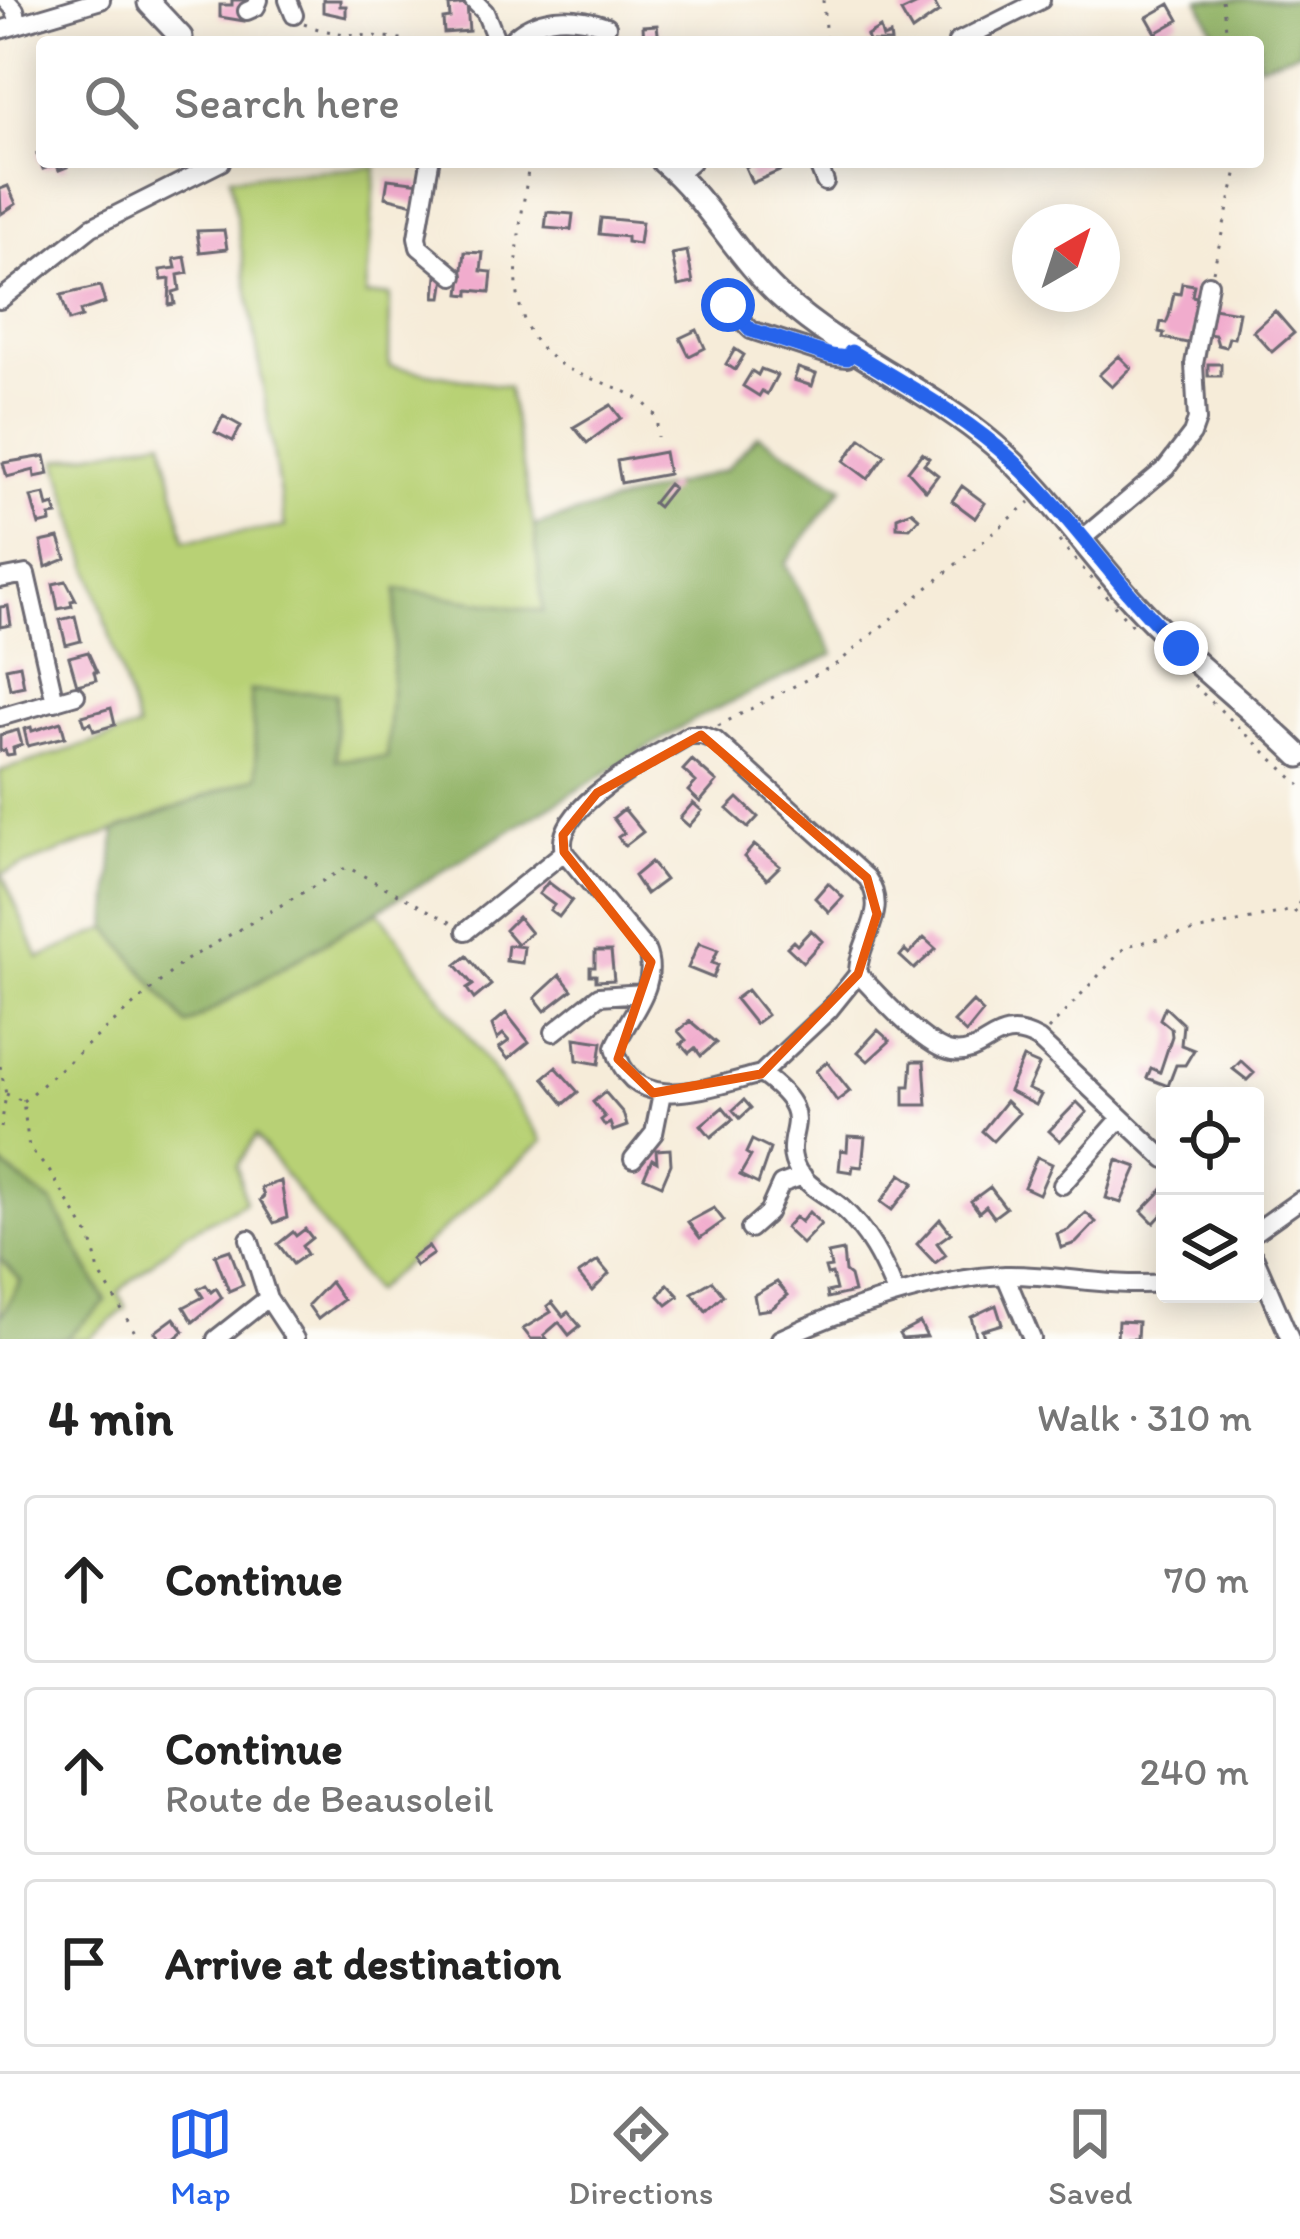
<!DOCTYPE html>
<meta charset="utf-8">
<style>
body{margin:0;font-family:Itim,sans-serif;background:#f6f6f6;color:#222}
.controls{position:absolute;right:36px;bottom:36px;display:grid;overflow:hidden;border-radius:12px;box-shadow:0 6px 30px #0003}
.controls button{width:108px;height:108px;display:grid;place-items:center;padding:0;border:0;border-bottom:3px solid #e0e0e0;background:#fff;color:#222;font:60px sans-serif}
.compass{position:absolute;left:1012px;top:204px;width:108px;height:108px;border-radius:50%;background:#fff;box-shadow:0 6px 30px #0003;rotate:39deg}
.stop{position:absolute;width:36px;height:36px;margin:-27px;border:9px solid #2563eb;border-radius:50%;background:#fff}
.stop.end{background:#2563eb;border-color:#fff;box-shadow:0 3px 12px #0008}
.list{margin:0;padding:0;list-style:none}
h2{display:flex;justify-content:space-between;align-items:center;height:156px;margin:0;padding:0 48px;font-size:51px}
h2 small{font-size:39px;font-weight:400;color:#767676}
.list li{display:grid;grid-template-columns:78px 1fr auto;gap:36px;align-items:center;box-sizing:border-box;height:168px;margin:0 24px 24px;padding:0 24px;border:3px solid #e0e0e0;border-radius:12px}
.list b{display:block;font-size:45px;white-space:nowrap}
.list p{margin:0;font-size:39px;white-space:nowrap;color:#767676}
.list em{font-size:39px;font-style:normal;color:#767676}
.icon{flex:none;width:66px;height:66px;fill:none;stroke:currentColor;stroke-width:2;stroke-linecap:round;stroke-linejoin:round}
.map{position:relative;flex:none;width:1300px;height:1339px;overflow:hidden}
.search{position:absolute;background:#fff;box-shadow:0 6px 30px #0003;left:36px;right:36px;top:36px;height:132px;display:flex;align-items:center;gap:30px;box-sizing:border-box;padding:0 42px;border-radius:12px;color:#767676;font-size:45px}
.sheet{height:732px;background:#fff}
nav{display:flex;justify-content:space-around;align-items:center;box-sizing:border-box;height:168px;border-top:3px solid #e0e0e0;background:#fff;font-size:33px;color:#767676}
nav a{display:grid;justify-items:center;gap:6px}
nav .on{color:#2563eb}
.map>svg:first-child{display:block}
.green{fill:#b8d175;stroke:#6d7a58;stroke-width:3}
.forest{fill:#92b366;stroke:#5a6a50;stroke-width:3}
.building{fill:#f1accd}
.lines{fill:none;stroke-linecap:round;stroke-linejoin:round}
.minor-casing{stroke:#6c6972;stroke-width:22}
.major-casing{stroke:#6c6972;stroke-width:27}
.path{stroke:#6c6972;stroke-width:3;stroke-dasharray:3 9;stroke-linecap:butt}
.minor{stroke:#fff;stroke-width:16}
.major{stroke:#fff;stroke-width:21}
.route{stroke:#2563eb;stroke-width:15}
.marked{fill:none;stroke:#e8590c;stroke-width:9;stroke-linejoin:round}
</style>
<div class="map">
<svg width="1300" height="1339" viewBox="0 0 1300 1339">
<rect width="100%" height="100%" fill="#fdfcf7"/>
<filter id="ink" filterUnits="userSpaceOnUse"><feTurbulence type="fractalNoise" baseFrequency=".00833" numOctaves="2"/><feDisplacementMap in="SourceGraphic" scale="24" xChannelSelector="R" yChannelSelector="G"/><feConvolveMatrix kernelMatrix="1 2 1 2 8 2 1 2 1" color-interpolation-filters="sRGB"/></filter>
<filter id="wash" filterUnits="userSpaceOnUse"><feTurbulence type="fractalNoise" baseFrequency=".004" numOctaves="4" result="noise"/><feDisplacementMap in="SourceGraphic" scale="48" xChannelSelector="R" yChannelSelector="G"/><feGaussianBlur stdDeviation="2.7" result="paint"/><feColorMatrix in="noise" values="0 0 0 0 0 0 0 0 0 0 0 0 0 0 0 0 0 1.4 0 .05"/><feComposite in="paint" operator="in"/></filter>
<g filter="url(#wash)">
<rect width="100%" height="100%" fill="#f6ecd9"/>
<path class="green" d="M 376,167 L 366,296 L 390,295 L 389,366 L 508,387 L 534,526 L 544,612 L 387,758 L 336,760 L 250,691 L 258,776 L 2,874 L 39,958 L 108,928 L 187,1025 L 379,911 L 543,1141 L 373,1292 L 256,1136 L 237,1166 L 245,1202 L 185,1234 L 118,1292 L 126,1308 L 89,1339 L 65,1339 L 106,1301 L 53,1204 L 0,1167 L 0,771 L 138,729 L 57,460 L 163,439 L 185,540 L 285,527 L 230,177 Z
M 0,1258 L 21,1280 L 0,1318 Z"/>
<path class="forest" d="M 1199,0 L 1300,0 L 1300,51 L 1258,65 L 1258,42 L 1226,42 L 1212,28 Z
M 758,435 L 843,487 L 785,564 L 834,654 L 697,718 L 187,1025 L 108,928 L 115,831 L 258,776 L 250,691 L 336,693 L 336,760 L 387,758 L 397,589 L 543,612 L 534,526 L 725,470 Z
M 1,1164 L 53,1204 L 106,1302 L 65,1339 L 0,1339 L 0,1318 L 21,1281 L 0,1258 Z"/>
<g id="blocks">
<path class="building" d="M 232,0 L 245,0 L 244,21 L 220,17 L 220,5 L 232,5 Z
M 323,0 L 340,0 L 340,6 L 346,6 L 346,17 L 323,12 Z
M 926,0 L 932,0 L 939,12 L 912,31 L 901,12 Z
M 467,4 L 469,31 L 444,33 L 443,19 L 450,18 L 449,6 Z
M 1170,4 L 1179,20 L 1156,33 L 1147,17 Z
M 657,25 L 659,42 L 644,42 L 643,26 Z
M 880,28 L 883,38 L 890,35 L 891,42 L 869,42 L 867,36 Z
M 42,152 L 42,162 L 65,162 L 67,167 L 59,170 L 56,164 L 43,169 L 37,154 Z
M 757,162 L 778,162 L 782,170 L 752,183 L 745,167 Z
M 388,179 L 421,183 L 418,205 L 385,197 Z
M 8,186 L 16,204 L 1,214 L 0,189 Z
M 547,212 L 573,214 L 571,230 L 545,228 Z
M 601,218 L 642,222 L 639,244 L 627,242 L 627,237 L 599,234 Z
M 224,230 L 227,249 L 200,252 L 197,231 Z
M 687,251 L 693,283 L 678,286 L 672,254 Z
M 465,252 L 483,253 L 481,271 L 492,272 L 490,292 L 469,290 L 469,295 L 460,294 Z
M 185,257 L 188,273 L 178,275 L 180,290 L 173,292 L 175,304 L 169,305 L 170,279 L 162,280 L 160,270 L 176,268 L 174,259 Z
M 437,276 L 445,277 L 442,297 L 435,297 Z
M 1182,283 L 1194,285 L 1192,296 L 1201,298 L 1192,344 L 1163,338 L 1164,333 L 1159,332 L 1161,322 L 1166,323 L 1169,316 L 1174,293 L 1180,294 Z
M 100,286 L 105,303 L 80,311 L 82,317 L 69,321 L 61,295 Z
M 1206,307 L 1239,312 L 1234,338 L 1229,337 L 1226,347 L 1218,345 L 1215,335 L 1202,333 Z
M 1275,311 L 1294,333 L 1272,352 L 1253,331 Z
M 697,330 L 705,348 L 689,356 L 680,338 Z
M 735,349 L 744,355 L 735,370 L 726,364 Z
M 1119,356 L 1131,368 L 1112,387 L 1099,375 Z
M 1208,364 L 1221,364 L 1221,376 L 1208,376 Z
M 798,368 L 816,374 L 812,386 L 794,380 Z
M 761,369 L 777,375 L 767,394 L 762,391 L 759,396 L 743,386 L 752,371 L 758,375 Z
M 611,405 L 621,418 L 587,443 L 574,427 Z
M 223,416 L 241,426 L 233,441 L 215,432 Z
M 861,438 L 885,455 L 868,479 L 844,461 Z
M 664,452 L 668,474 L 621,483 L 617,461 Z
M 922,453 L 929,458 L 924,464 L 938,475 L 926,491 L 908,471 Z
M 45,456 L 49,474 L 35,477 L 34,470 L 7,477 L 3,463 Z
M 668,484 L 673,488 L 658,507 L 653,503 Z
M 962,486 L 985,503 L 975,518 L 952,501 Z
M 45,494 L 48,507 L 54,505 L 57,515 L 50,516 L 51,522 L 39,525 L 31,497 Z
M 911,511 L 919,518 L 910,528 L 897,527 L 897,517 Z
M 59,538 L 66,559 L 46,567 L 41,542 Z
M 66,581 L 76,600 L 71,601 L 72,606 L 58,609 L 53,584 Z
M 8,606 L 11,625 L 0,627 L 0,607 Z
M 75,616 L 81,641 L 66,645 L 60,620 Z
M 88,652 L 97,672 L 94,672 L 96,680 L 77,685 L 69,657 Z
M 20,665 L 24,686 L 10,689 L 6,668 Z
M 111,708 L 115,725 L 94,731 L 91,723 L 85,725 L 82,716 Z
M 61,722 L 65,737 L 28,746 L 24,729 L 31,727 L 32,731 Z
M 18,730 L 22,745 L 13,748 L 14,754 L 7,755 L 5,750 L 0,751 L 0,735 Z
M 692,760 L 717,782 L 700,802 L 688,791 L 696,782 L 683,770 Z
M 738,798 L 758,817 L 748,828 L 727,809 Z
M 693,803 L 702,811 L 689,826 L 680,818 Z
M 624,809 L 643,832 L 625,846 L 618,837 L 624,833 L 613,818 Z
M 754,845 L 780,866 L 767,879 L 744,857 Z
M 651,862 L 665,880 L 646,894 L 634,876 Z
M 548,882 L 572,900 L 559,917 L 550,910 L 554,905 L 539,894 Z
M 828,883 L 843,897 L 829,912 L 815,898 Z
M 518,917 L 531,933 L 517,944 L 505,930 Z
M 811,930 L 822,941 L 803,962 L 787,947 L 793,941 L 797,945 Z
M 924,938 L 936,949 L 914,969 L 900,956 L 905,950 L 909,954 Z
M 699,943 L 718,950 L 712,963 L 718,965 L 713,978 L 688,968 Z
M 508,945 L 524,947 L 522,963 L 506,961 Z
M 595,951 L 611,951 L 614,980 L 596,981 L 596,975 L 590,975 L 590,967 L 595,967 Z
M 467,956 L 491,985 L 474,999 L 467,989 L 473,985 L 456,965 Z
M 560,975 L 572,990 L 545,1011 L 535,998 Z
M 747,990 L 767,1015 L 755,1024 L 735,999 Z
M 973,1002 L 983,1012 L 966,1033 L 954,1022 Z
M 1165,1007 L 1183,1024 L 1181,1045 L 1194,1050 L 1185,1065 L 1176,1065 L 1168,1086 L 1147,1078 L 1151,1068 L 1160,1072 L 1172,1036 L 1171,1028 L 1160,1019 Z
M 506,1013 L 529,1042 L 508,1059 L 499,1048 L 509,1041 L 503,1034 L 497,1039 L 492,1025 Z
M 690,1021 L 716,1043 L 701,1056 L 695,1048 L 689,1053 L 681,1044 L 686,1040 L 678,1031 Z
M 878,1030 L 890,1041 L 868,1061 L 858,1052 Z
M 575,1038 L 602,1042 L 599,1064 L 577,1060 Z
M 1023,1058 L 1039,1065 L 1028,1089 L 1041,1095 L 1036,1105 L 1009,1091 Z
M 912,1061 L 924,1061 L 927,1105 L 904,1105 L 904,1086 L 910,1086 Z
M 1241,1061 L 1254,1073 L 1247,1080 L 1233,1069 Z
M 827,1062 L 850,1091 L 837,1101 L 816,1071 Z
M 556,1067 L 578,1092 L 564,1104 L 543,1078 Z
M 605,1092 L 623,1113 L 627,1126 L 613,1131 L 610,1123 L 605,1126 L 601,1120 L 605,1117 L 593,1102 Z
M 744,1100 L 751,1108 L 740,1118 L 733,1110 Z
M 1006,1101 L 1019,1113 L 993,1141 L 982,1131 Z
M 1077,1102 L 1087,1112 L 1060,1141 L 1049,1131 Z
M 723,1107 L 733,1119 L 711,1137 L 701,1125 Z
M 848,1136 L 865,1137 L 862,1167 L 853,1166 L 852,1172 L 839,1170 L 841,1150 L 847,1151 Z
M 752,1140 L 770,1149 L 758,1184 L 740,1175 L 751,1156 L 746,1153 Z
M 670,1149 L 671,1164 L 662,1185 L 644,1177 L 652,1159 L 657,1162 L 656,1150 Z
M 1037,1157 L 1052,1164 L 1039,1194 L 1024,1187 Z
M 1117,1160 L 1137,1167 L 1121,1203 L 1106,1198 Z
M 901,1174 L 914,1183 L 892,1210 L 881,1202 Z
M 281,1181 L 287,1218 L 274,1223 L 260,1200 L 264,1196 L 261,1188 Z
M 990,1187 L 1006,1208 L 994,1217 L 986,1206 L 979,1212 L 971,1201 Z
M 1165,1187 L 1165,1211 L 1154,1223 L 1142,1211 Z
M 714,1208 L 724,1221 L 700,1238 L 688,1222 Z
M 809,1212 L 821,1224 L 802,1244 L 785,1228 L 795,1217 L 801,1222 Z
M 1086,1213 L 1096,1222 L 1076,1243 L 1061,1248 L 1057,1234 L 1068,1230 Z
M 940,1219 L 951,1233 L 937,1243 L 946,1255 L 935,1263 L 917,1244 Z
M 305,1229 L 312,1238 L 302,1246 L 307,1254 L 293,1264 L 278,1244 L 293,1232 L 296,1236 Z
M 428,1246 L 433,1254 L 416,1266 L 411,1259 Z
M 230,1250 L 243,1285 L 229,1291 L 215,1255 Z
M 843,1251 L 845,1272 L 850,1276 L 854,1292 L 828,1298 L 827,1292 L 836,1290 L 832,1274 L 827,1275 L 825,1268 L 831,1267 L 828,1254 Z
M 598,1261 L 609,1274 L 592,1291 L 578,1274 Z
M 712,1281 L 723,1295 L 706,1311 L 692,1293 Z
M 330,1282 L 343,1300 L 318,1319 L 308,1305 Z
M 777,1282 L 788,1295 L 771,1309 L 757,1311 L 754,1295 Z
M 668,1284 L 679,1296 L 667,1305 L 659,1296 Z
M 206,1285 L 211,1292 L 216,1288 L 222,1298 L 193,1322 L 184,1307 L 203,1297 L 198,1289 Z
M 552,1302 L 563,1316 L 568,1312 L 580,1326 L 569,1335 L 559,1322 L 544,1335 L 547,1339 L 531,1339 L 523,1329 L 551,1312 L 547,1306 Z
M 996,1305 L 1002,1324 L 982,1330 L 984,1337 L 977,1339 L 971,1317 Z
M 174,1318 L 184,1331 L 174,1339 L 160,1339 L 155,1332 Z
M 1118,1321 L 1138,1322 L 1137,1339 L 1117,1339 Z
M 920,1323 L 927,1337 L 902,1339 L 899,1334 Z"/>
</g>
</g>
<g filter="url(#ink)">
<use href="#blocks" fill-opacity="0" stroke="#6c6972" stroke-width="3"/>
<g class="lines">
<g class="minor-casing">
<path id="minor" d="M 6,0 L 15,10 L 19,24
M 288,0 L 294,15
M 473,0 L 485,12 L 497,42
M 247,11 L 256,7 L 259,0
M 0,30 L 101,0
M 509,42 C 536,14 572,14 607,26
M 957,42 L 1041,0
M 430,162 L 417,237 L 419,247 L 454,276
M 817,162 L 825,182
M 677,174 L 691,162
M 0,300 L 92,227 L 221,162
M 727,305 L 751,330 L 831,356 L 847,358 L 851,352
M 1082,539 L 1166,468 L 1192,434 L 1197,420 L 1194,364 L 1209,284
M 0,579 L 26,574 L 55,702
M 0,717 L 76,695
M 564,852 C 551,806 656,756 689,735 L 701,735 L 715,740 L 867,878 C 891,913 858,938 858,974 C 877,994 925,1048 952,1052 C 987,1057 995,1015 1039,1040 L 1165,1159
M 564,852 L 646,950 C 661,985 628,1016 615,1047 C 632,1120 711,1086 761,1074 C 826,1120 776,1131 798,1171 C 808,1187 828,1195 841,1207 C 868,1232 883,1261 896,1294
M 466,931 L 564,852
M 554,1032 L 599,996 L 644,993
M 761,1074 L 829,1010 L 858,974
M 633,1159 L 654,1133 L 662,1093
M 1062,1185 L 1121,1118
M 750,1229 L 768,1213 L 781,1184 L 803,1176
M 1255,1232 L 1300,1200
M 249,1239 L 268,1298 L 295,1339
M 1255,1258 L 1290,1339
M 1005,1275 L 1032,1339
M 216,1339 L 268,1298
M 780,1339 C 841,1310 938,1277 1006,1275 C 1060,1274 1108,1288 1165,1283"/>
</g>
<g class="major-casing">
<path id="major" d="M 151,0 L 149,3 L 181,37
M 663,162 C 709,201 737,258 783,299 C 847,356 928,389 993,444 C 1047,490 1085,549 1133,601 C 1184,657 1246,703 1300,756"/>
</g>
<path class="path" d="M 823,0 L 826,42
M 1222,0 L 1228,42
M 304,24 C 341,39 379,33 417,42
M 529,162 C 520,244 487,341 587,377 C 613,387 641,393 657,418 L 657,437
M 236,163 L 294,162
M 1213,271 L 1239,162
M 1059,541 L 1135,629
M 1194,685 L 1300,785
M 718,726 L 838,663 L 1030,502
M 1300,902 L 1293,910 L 1300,916
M 1048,1030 L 1126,946 L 1293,910
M 0,1066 L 6,1094 L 0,1135
M 6,1094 L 23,1101 L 29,1148 L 50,1172 L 91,1239 L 99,1272 L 139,1339
M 23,1101 L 183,962 L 347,867 L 452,923"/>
<use href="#minor" class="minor"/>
<use href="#major" class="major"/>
</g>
</g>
<g class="lines" filter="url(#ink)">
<path class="route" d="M 728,305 L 751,330 L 831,356 L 847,358 L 851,352 C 907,386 964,416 1013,461 C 1074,519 1119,590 1181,648"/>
</g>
<path class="marked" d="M 701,735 L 867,878 L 877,914 L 858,974 L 761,1074 L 653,1093 L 618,1059 L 651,962 L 564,852 L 563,835 L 597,793 Z"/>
</svg>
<div class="controls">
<button><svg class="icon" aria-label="locate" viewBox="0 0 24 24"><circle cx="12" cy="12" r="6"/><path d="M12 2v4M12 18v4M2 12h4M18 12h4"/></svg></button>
<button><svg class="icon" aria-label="layers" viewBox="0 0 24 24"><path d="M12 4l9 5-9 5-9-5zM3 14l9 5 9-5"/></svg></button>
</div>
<svg class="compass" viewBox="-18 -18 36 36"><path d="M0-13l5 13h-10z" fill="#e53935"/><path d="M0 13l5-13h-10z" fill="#767676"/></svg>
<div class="stop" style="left:728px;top:305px"></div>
<div class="stop end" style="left:1181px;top:648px"></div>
<div class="search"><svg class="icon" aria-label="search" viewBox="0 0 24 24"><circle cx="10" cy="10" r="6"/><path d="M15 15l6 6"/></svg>Search here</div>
</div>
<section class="sheet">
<h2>4 min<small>Walk · 310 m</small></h2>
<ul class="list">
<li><svg class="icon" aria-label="ahead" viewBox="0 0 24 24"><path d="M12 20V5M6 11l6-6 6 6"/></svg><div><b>Continue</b></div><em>70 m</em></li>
<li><svg class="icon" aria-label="ahead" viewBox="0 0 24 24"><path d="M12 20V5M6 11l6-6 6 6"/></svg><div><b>Continue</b><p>Route de Beausoleil</p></div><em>240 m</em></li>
<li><svg class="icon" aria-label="arrive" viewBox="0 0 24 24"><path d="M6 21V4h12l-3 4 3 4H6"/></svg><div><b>Arrive at destination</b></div></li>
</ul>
</section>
<nav>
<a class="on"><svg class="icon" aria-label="map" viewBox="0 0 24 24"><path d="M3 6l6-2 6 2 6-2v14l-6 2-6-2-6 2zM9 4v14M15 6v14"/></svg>Map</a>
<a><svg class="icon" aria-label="directions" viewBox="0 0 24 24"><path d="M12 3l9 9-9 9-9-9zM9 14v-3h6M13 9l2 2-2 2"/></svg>Directions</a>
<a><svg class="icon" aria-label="saved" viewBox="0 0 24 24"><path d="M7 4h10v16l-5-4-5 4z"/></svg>Saved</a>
</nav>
